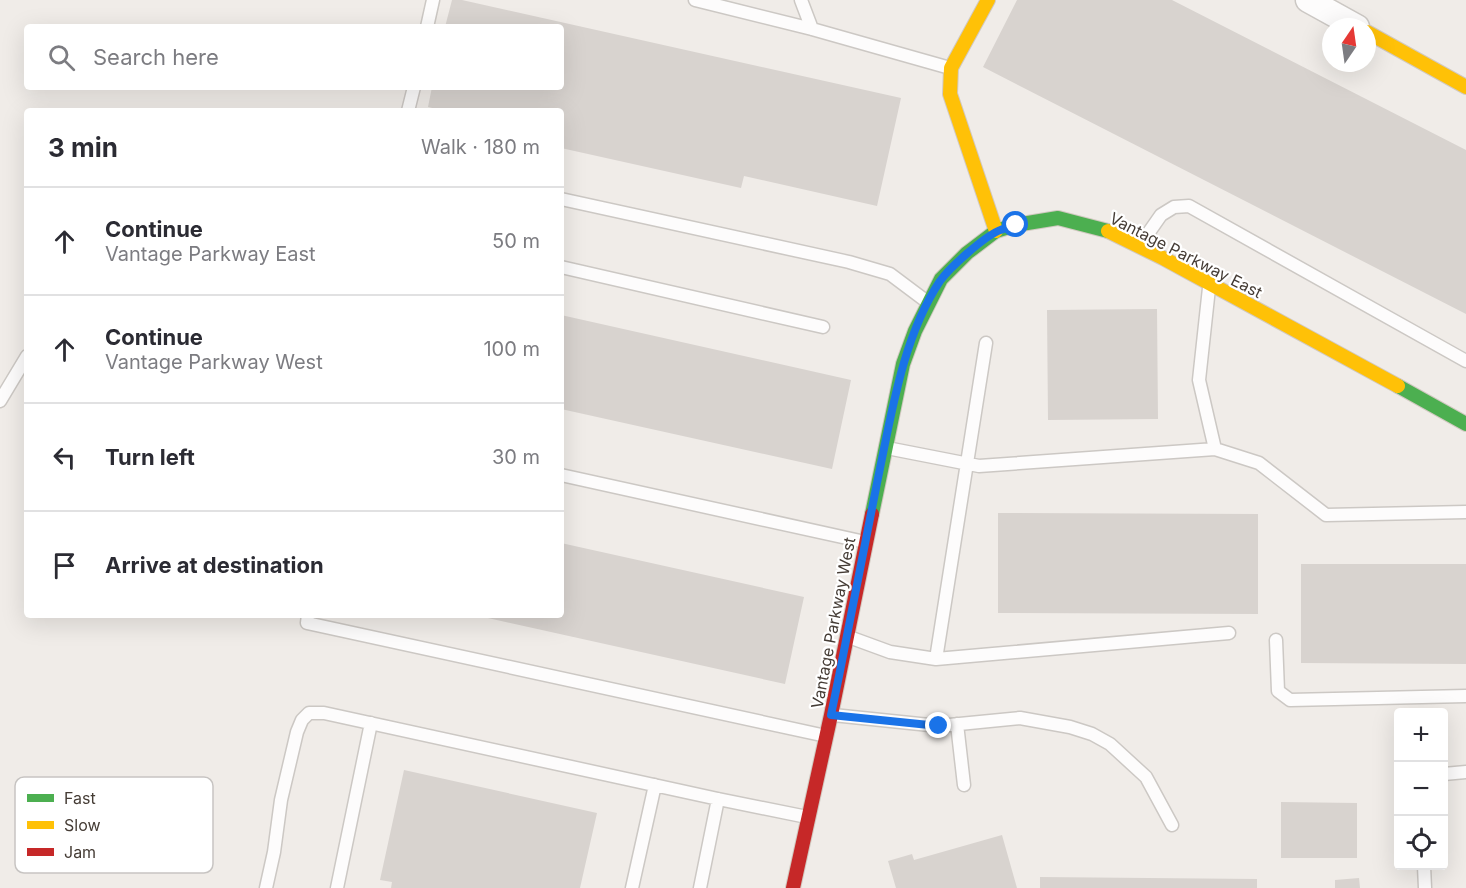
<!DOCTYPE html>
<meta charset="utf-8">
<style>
body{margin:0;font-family:Inter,sans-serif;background:#f2f2f3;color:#2b2b33}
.controls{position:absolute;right:18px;bottom:18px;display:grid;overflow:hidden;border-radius:6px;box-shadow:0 6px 24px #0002}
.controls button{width:54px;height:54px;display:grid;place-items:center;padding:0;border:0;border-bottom:2px solid #e1e1e2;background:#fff;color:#2b2b33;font:30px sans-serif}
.compass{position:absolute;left:1322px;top:18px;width:54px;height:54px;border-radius:50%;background:#fff;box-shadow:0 6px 24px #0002;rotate:13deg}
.stop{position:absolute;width:18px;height:18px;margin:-14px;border:4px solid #1a73e8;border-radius:50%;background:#fff}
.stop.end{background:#1a73e8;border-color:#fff;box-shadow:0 2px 6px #0008}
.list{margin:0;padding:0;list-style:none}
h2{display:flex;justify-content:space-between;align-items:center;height:78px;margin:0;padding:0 24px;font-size:26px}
h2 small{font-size:20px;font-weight:400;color:#7c7c81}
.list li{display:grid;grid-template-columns:39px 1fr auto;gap:18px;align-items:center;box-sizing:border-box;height:108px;padding:0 24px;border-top:2px solid #e1e1e2}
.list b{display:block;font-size:22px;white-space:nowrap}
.list p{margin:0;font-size:20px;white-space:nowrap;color:#7c7c81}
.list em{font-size:20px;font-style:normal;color:#7c7c81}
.icon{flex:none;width:33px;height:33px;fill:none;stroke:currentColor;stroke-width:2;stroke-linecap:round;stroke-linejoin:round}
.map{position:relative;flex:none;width:1466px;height:888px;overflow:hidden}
.search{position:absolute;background:#fff;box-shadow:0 6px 24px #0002;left:24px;top:24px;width:540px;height:66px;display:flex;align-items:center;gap:15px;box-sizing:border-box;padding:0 21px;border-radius:6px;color:#7c7c81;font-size:22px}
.panel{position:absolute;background:#fff;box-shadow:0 6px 24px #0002;left:24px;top:108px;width:540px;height:510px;border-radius:6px}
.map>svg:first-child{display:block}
.building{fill:#d8d3cf}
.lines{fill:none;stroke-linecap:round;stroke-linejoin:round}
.lane-casing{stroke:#ccc8c4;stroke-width:15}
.street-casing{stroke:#ccc8c4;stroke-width:27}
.fast-casing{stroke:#d1c9c0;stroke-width:16}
.slow-casing{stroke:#d1c9c0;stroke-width:16}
.jam-casing{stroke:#d1c9c0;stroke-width:16}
.lane{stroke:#fdfcfc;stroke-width:12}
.street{stroke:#fdfcfc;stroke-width:24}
.fast{stroke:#4caf50;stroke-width:14}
.slow{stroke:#ffc107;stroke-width:14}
.jam{stroke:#c62828;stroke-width:14}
.route{stroke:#1a73e8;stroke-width:8}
.labels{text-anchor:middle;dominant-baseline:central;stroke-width:4.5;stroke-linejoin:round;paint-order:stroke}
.street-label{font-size:16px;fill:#453c35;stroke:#fff}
.key{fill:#fff;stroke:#c7c4c2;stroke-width:1.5}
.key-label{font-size:16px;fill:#453c35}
</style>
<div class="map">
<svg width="1466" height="888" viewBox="0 0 1466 888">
<rect width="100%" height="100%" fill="#f0ece8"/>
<path class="building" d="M 452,0 L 462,0 L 901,98 L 877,206 L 744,176 L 741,188 L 561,148 L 563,137 L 561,137 L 561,111 L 445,111 L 428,107 L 432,87 L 561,87 L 561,27 L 445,27 Z
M 1017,0 L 1172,0 L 1466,150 L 1466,314 L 983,67 Z
M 1157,309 L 1158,419 L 1048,420 L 1047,310 Z
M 561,315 L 851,380 L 832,469 L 561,409 Z
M 998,513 L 1258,514 L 1258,614 L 998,613 Z
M 561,543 L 804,597 L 785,684 L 479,616 L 561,615 Z
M 1301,564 L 1466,564 L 1466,664 L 1301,663 Z
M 404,770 L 597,813 L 580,888 L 391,888 L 392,882 L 380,880 Z
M 1281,802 L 1357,803 L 1357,858 L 1281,858 Z
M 1002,835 L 1017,888 L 896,888 L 888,861 L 912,854 L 914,860 Z
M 1040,877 L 1257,879 L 1257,888 L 1040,888 Z
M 1359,878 L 1360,888 L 1335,888 L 1335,880 Z"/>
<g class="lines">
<g class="lane-casing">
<path id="lane" d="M 695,0 L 812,29 L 950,68
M 801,0 L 812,29
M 427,27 L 433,0
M 408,111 L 414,87
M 561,199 L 849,262 L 890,274 L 926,301
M 1140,245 L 1161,215 L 1174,207 L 1189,206 L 1466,361
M 561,267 L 823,327
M 1209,288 L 1199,380 L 1215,449
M 0,401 L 27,356
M 887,448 L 979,466 L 1215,449 L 1259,463 L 1326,515 L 1466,512
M 561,475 L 865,542
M 308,615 L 307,623 L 826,736
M 849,637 L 890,652 L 936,659 L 986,343
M 1276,640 L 1278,691 L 1290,700 L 1466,696
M 936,659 L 1229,633
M 833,715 L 939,726 L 1020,718 L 1070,727 L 1092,734 L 1110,744 L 1146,777 L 1172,825
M 957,724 L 964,785
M 1444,774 L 1466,772
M 1424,866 L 1425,888
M 266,888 L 274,852 L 281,800 L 297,732 L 302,720 L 309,713 L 324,713 L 718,799 L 807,817
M 337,888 L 371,723
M 632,888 L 655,785
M 700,888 L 718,799"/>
</g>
<g class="street-casing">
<path id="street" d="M 1308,0 L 1357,27"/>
</g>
<g class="fast-casing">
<path id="fast" d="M 1398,386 L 1466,424
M 872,514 L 903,364 L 915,331 L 941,279 L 967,253 L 996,231 L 1015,225 L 1058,218 L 1108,231"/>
</g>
<g class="slow-casing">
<path id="slow" d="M 988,0 L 951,68 L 950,94 L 996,231
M 1367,32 L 1466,87
M 1108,231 L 1163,258 L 1398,386"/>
</g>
<g class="jam-casing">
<path id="jam" d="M 793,888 L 831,715 L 872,514"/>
</g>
<use href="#lane" class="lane"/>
<use href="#street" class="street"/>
<use href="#fast" class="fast"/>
<use href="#slow" class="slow"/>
<use href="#jam" class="jam"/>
</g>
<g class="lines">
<path class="route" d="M 939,726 L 831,715 C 847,638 862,561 877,483 C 891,417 902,338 940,281 C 950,267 983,238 998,231 C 1004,228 1010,227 1016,225"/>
</g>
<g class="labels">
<g class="street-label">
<text transform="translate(1186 255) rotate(27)">Vantage Parkway East</text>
<text transform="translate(833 623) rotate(-79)">Vantage Parkway West</text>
</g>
</g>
<rect x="15" y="777" width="198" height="96" rx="9" class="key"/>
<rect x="27" y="794" width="27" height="8" fill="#4caf50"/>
<rect x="27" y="821" width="27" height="8" fill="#ffc107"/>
<rect x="27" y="848" width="27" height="8" fill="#c62828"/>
<g class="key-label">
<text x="64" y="804">Fast</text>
<text x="64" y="831">Slow</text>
<text x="64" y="858">Jam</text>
</g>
</svg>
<div class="controls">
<button>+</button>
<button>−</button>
<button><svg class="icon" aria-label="locate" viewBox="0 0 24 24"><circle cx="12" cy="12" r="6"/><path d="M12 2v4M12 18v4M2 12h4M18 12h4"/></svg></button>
</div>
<svg class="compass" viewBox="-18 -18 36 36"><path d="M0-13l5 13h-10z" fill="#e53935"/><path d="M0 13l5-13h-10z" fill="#7c7c81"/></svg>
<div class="stop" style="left:1016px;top:225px"></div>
<div class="stop end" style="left:939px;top:726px"></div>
<div class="search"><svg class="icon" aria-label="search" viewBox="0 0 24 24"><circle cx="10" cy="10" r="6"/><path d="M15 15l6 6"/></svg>Search here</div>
<section class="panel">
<h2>3 min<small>Walk · 180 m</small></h2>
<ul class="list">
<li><svg class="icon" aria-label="ahead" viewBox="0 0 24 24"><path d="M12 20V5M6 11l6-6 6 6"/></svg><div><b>Continue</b><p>Vantage Parkway East</p></div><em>50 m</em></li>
<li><svg class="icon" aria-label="ahead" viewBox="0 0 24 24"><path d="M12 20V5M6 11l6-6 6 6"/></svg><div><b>Continue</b><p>Vantage Parkway West</p></div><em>100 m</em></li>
<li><svg class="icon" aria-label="left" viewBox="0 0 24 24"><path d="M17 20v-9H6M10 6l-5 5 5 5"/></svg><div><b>Turn left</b></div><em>30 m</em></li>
<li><svg class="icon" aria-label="arrive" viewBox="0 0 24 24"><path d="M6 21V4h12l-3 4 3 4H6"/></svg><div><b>Arrive at destination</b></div></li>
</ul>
</section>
</div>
